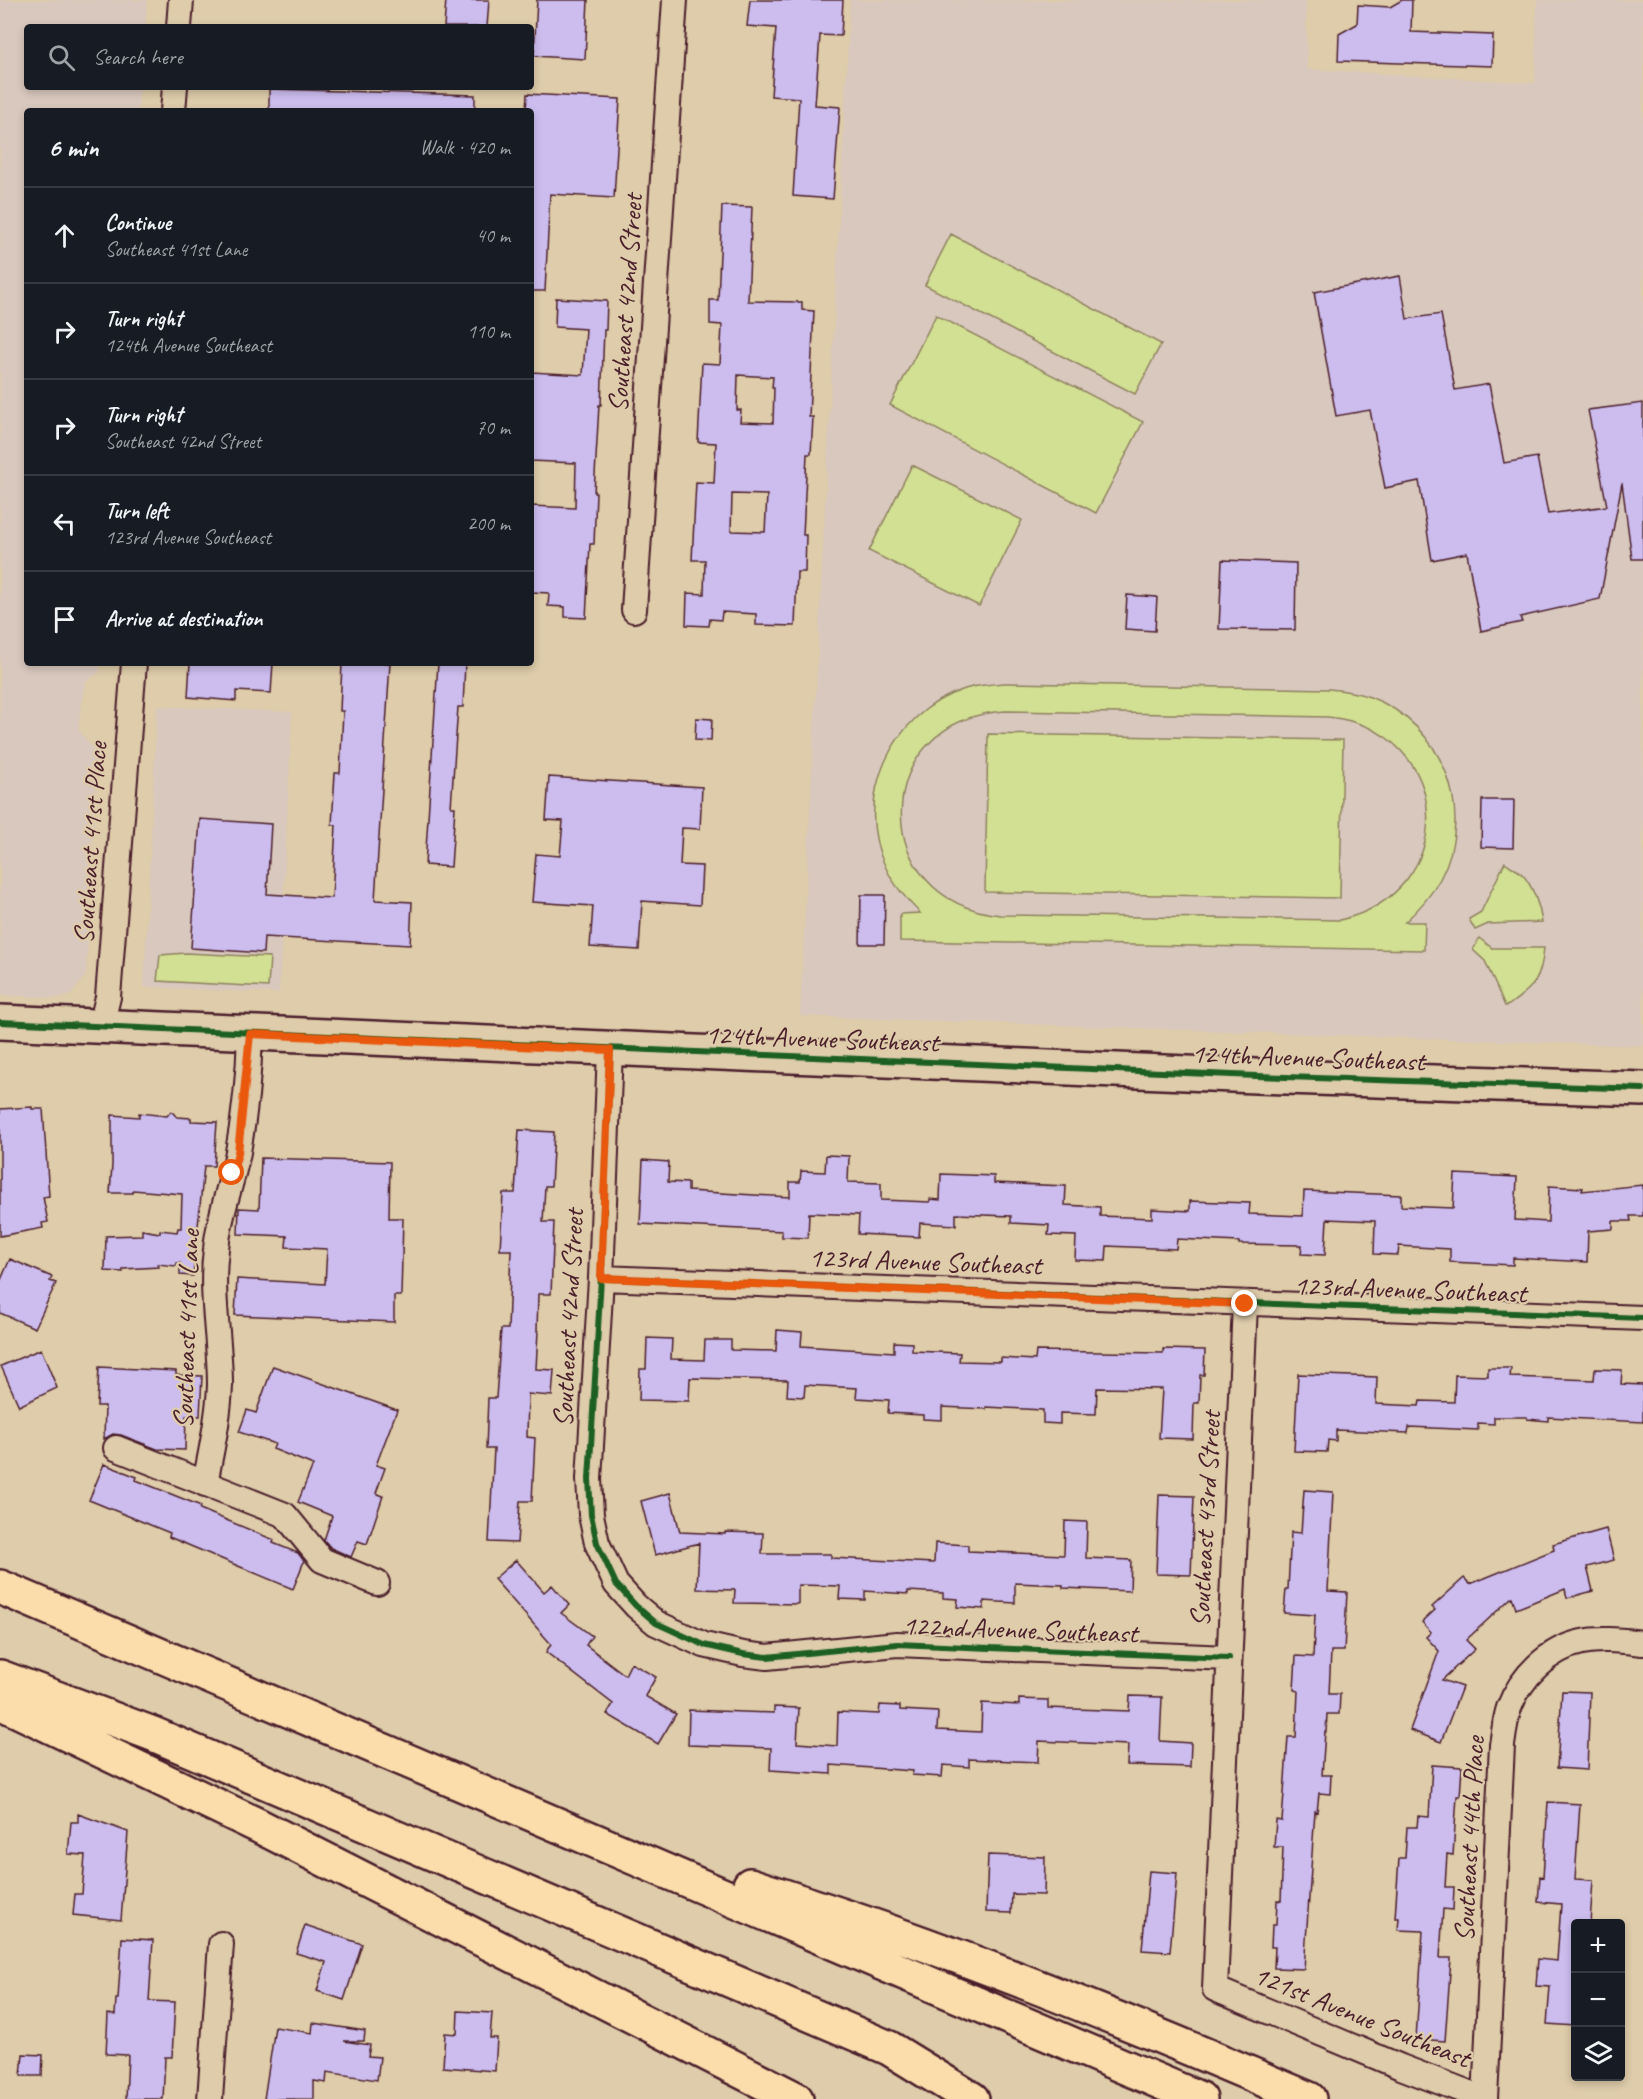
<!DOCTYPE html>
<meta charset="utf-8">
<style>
body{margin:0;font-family:Caveat,sans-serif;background:#20242c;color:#f1f3f6}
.controls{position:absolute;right:18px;bottom:18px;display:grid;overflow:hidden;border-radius:6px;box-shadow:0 3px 9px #0003}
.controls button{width:54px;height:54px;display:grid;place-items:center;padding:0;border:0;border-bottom:2px solid #363941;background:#171b24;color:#f1f3f6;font:30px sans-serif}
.stop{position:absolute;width:18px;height:18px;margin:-14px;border:4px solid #ea580c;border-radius:50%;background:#fff}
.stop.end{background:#ea580c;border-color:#fff;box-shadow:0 2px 6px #0008}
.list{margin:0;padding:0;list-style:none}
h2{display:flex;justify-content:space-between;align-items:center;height:78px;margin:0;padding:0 24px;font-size:26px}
h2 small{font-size:20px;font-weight:400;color:#9ea1a6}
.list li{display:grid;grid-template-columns:39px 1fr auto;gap:18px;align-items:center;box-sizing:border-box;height:96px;padding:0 24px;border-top:2px solid #363941}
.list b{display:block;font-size:22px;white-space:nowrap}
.list p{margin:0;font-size:20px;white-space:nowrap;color:#9ea1a6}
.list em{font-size:20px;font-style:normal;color:#9ea1a6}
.icon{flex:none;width:33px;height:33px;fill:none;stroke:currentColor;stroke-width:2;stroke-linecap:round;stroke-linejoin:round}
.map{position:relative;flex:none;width:1643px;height:2099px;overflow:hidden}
.search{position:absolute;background:#171b24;box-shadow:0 3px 9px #0003;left:24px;top:24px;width:510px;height:66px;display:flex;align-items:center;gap:15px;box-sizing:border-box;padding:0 21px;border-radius:6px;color:#9ea1a6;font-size:22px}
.panel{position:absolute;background:#171b24;box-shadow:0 3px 9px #0003;left:24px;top:108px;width:510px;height:558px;border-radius:6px}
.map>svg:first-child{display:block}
.built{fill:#d9c8be}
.green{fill:#d2e093;stroke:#8e805f;stroke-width:1.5;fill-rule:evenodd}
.building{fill:#ccbdee;stroke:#4a1f2b;stroke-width:1.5;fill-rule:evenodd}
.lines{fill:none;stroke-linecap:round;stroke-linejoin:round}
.street-casing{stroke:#4a1f2b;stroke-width:28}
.secondary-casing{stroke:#4a1f2b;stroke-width:38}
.highway-casing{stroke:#4a1f2b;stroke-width:38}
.street{stroke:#deccaa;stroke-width:24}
.secondary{stroke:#deccaa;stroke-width:33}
.highway{stroke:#faddab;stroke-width:33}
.cycleway-casing{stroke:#deccaa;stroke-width:10}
.cycleway{stroke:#1b5e20;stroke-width:6}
.route{stroke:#ea580c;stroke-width:8}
.labels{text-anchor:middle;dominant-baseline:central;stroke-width:4.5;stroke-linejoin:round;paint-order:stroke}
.street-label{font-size:28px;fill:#4a1f2b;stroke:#deccaa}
</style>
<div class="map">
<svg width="1643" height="2099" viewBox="0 0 1643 2099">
<rect width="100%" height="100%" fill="#deccaa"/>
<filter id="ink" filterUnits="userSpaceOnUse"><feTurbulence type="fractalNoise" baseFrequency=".0167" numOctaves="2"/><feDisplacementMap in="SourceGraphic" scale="12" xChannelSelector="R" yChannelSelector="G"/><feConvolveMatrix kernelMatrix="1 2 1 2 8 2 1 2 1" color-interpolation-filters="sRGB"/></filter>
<g filter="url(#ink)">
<path class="built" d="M 0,0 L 147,0 L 145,27 L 27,27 L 27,87 L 140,87 L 138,111 L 27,111 L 27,663 L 100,663 L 99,673 L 85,682 L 78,729 L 97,754 L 86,975 L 71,995 L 57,998 L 0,995 Z
M 850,0 L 1306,0 L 1307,69 L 1535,83 L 1537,0 L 1643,0 L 1643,1046 L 800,1016 Z
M 157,706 L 292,712 L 279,993 L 144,987 Z"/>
<path class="green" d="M 951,234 L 1161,344 L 1135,394 L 925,285 Z
M 936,315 L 1143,422 L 1096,513 L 890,405 Z
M 912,465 L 1022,520 L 979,606 L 869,551 Z
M 1005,683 L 1329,689 C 1342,690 1356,692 1370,697 C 1442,724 1477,810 1440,879 C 1431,896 1419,909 1405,922 L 1425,922 L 1424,950 L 900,941 L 900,914 L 920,913 C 907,900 895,887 887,870 C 851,801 891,712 965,689 C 978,685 992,684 1005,683 ZM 1005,711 L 1328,717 C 1453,729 1464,891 1340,920 L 1001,915 C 866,902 869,719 1005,711 Z
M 988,734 L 1343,740 L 1340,898 L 985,892 Z
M 1505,862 C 1510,866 1516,869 1521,873 C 1533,885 1540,907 1542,922 L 1488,924 L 1475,930 L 1469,919 L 1481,912 Z
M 1479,938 L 1492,948 L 1544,948 C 1541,980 1535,986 1509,1005 L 1505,1006 L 1485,961 L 1473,950 Z
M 186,953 L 270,957 L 268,987 L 157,981 L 160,955 Z"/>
<path class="building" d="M 446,0 L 489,0 L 487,27 L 444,27 Z
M 537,0 L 588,0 L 585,59 L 534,56 Z
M 750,0 L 843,0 L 841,36 L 820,35 L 815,105 L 840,107 L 833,199 L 793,196 L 799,98 L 771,96 L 776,28 L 747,26 Z
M 1402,0 L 1412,0 L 1411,32 L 1493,35 L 1492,66 L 1338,61 L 1339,34 L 1357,24 L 1358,5 L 1390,7 Z
M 269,89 L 475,95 L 475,111 L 269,111 Z
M 527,94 L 620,99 L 614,198 L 550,194 L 545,291 L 531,291 L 531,111 L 526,111 Z
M 722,206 L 752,207 L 748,301 L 802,302 L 802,310 L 814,311 L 809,417 L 813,417 L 811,454 L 807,454 L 803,535 L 806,535 L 805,572 L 797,572 L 795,626 L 756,625 L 756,614 L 722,612 L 721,620 L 710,619 L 709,626 L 686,625 L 687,593 L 704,594 L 705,560 L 692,560 L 696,482 L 714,483 L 716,443 L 698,442 L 702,363 L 720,364 L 722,325 L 710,324 L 710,300 L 718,300 ZM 738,375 L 773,377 L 772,388 L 774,388 L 773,423 L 740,422 L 741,410 L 737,410 ZM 732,494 L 767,495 L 765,532 L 731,531 Z
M 1400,276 L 1407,319 L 1441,314 L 1455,390 L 1489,384 L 1504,463 L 1537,457 L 1548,514 L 1607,506 L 1588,410 L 1643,403 L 1643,559 L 1632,559 L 1622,483 L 1600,599 L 1520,617 L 1522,622 L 1481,631 L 1467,553 L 1432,560 L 1419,481 L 1385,488 L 1370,410 L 1336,416 L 1314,292 Z
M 556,298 L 607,301 L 606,330 L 604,330 L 601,405 L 599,405 L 594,493 L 596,493 L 594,544 L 590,544 L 586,618 L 565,617 L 565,607 L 548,606 L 549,593 L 531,592 L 531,506 L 575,508 L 576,463 L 531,461 L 531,372 L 583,375 L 586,329 L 555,327 Z
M 1222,560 L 1296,563 L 1295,630 L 1219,629 Z
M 1127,595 L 1157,597 L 1155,631 L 1125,629 Z
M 190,663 L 273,663 L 271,693 L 236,691 L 236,701 L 188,697 Z
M 342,663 L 390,663 L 375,900 L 412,902 L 410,945 L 264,937 L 263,953 L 191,948 L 200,819 L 271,824 L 267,894 L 332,898 L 336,825 L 332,825 L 335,773 L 340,773 L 343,711 L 340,711 Z
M 438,663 L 465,663 L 463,707 L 458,707 L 451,807 L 455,807 L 451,867 L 425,865 Z
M 696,718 L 712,719 L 711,741 L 695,740 Z
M 549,777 L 702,787 L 700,829 L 682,828 L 680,865 L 702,866 L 700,905 L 642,901 L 639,950 L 590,947 L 593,906 L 532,902 L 536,854 L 560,856 L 563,821 L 546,820 Z
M 1482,800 L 1514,800 L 1513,848 L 1481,847 Z
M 861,895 L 885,895 L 884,944 L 860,944 Z
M 32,1107 L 32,1109 L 43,1109 L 49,1196 L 43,1197 L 48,1222 L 42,1223 L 43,1228 L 0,1236 L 0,1109 Z
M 171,1111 L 177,1117 L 191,1118 L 191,1121 L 217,1122 L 214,1166 L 204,1166 L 193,1276 L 180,1275 L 180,1263 L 177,1263 L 176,1266 L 158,1264 L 159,1267 L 123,1269 L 123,1272 L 105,1271 L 106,1236 L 142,1235 L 142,1230 L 160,1233 L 160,1230 L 177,1232 L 178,1228 L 181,1228 L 182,1194 L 133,1190 L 133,1193 L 110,1193 L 112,1165 L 112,1115 L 139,1117 L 139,1113 L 167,1116 Z
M 519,1130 L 554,1132 L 551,1186 L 545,1186 L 543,1222 L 554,1222 L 551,1294 L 538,1294 L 537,1331 L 538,1331 L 536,1369 L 554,1370 L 552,1396 L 528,1394 L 527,1437 L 535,1438 L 532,1501 L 520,1501 L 517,1543 L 489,1542 L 494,1449 L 486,1449 L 488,1398 L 496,1398 L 501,1329 L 508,1329 L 511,1250 L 500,1250 L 503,1193 L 515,1193 Z
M 826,1155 L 849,1156 L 848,1182 L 881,1183 L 881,1200 L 930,1202 L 930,1199 L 940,1200 L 941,1174 L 994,1176 L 994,1183 L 1066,1186 L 1065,1205 L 1100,1207 L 1100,1216 L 1152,1218 L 1152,1209 L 1190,1211 L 1190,1201 L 1250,1203 L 1249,1214 L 1303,1216 L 1304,1191 L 1401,1195 L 1401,1206 L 1453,1208 L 1455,1174 L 1517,1177 L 1515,1220 L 1548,1222 L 1549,1186 L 1583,1188 L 1582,1191 L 1643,1185 L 1643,1216 L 1630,1216 L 1631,1221 L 1613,1221 L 1613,1229 L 1588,1231 L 1587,1262 L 1513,1258 L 1513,1265 L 1450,1262 L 1450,1249 L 1399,1246 L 1398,1255 L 1374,1254 L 1375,1221 L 1327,1219 L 1325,1255 L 1301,1254 L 1302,1245 L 1239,1244 L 1239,1242 L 1177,1239 L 1176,1249 L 1107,1246 L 1106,1261 L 1075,1260 L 1076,1236 L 1048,1235 L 1049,1225 L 1011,1223 L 1011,1216 L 956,1214 L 956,1225 L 920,1223 L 919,1237 L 858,1234 L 859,1215 L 809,1213 L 808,1238 L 782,1237 L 782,1231 L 640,1224 L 643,1160 L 669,1162 L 668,1182 L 688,1183 L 688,1191 L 790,1197 L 790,1182 L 800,1182 L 801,1171 L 825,1172 Z
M 261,1158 L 390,1162 L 389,1218 L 403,1218 L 401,1296 L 394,1296 L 394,1322 L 235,1315 L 237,1279 L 325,1284 L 327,1249 L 286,1247 L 287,1236 L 238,1234 L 239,1208 L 259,1209 Z
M 10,1259 L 52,1277 L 50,1281 L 56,1283 L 35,1328 L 0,1313 L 0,1282 Z
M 777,1330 L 802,1332 L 801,1346 L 894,1352 L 894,1342 L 912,1343 L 912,1351 L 960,1353 L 959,1361 L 1001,1362 L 1001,1358 L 1035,1360 L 1036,1351 L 1163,1353 L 1163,1349 L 1205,1350 L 1204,1375 L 1200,1375 L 1199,1403 L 1194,1403 L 1193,1439 L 1159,1438 L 1162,1389 L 1097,1388 L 1096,1414 L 1060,1413 L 1060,1424 L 1043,1423 L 1043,1410 L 986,1407 L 986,1409 L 942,1407 L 942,1420 L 923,1419 L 923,1415 L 888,1413 L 889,1400 L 856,1398 L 857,1388 L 805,1385 L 804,1397 L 787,1396 L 788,1380 L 690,1378 L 689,1401 L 639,1400 L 640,1369 L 646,1369 L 647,1338 L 672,1339 L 671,1359 L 704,1360 L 705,1340 L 731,1340 L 731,1350 L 776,1351 Z
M 41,1349 L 57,1388 L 19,1406 L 1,1366 Z
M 273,1366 L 397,1410 L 376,1465 L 385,1468 L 376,1493 L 383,1496 L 367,1544 L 358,1541 L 351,1557 L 331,1548 L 324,1540 L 332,1516 L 298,1502 L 313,1465 L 273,1449 L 275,1444 L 239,1432 L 247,1410 L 256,1413 Z
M 99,1367 L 176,1371 L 176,1375 L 202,1376 L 200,1416 L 186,1416 L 185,1450 L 157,1449 L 121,1435 L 113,1434 L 104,1439 L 105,1406 L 97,1406 Z
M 1488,1368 L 1511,1368 L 1510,1377 L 1594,1380 L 1595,1369 L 1622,1370 L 1621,1384 L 1643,1385 L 1643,1422 L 1548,1417 L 1548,1421 L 1527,1419 L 1527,1417 L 1494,1417 L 1494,1424 L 1478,1423 L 1478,1430 L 1409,1427 L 1408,1433 L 1336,1430 L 1336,1441 L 1328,1440 L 1327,1452 L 1294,1451 L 1298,1374 L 1377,1377 L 1376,1404 L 1419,1406 L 1420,1401 L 1454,1402 L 1455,1375 L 1488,1376 Z
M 104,1464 L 137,1477 L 136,1480 L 201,1506 L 200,1509 L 274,1540 L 273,1543 L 298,1553 L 304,1561 L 293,1589 L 169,1537 L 170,1533 L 89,1500 Z
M 1304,1490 L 1333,1492 L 1328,1591 L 1347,1592 L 1344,1651 L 1331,1651 L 1329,1694 L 1340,1694 L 1339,1714 L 1327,1714 L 1326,1732 L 1325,1732 L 1322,1775 L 1331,1775 L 1330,1794 L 1319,1793 L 1317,1812 L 1315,1811 L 1304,1969 L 1274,1968 L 1275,1947 L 1271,1947 L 1272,1925 L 1276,1925 L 1277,1900 L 1281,1901 L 1283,1847 L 1274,1847 L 1276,1820 L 1282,1821 L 1288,1737 L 1296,1737 L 1298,1691 L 1294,1690 L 1296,1656 L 1313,1657 L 1315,1615 L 1284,1613 L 1286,1589 L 1288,1589 L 1291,1532 L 1301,1533 Z
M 670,1493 L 680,1532 L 725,1534 L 725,1532 L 763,1533 L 762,1554 L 831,1554 L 831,1558 L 934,1563 L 935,1543 L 968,1545 L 968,1551 L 1064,1555 L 1065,1521 L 1087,1522 L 1086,1558 L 1131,1560 L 1130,1591 L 1063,1588 L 1063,1585 L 1015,1583 L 1015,1603 L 984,1601 L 984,1609 L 957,1607 L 958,1599 L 943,1598 L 943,1593 L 908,1591 L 908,1594 L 865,1591 L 865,1600 L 839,1599 L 840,1586 L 798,1585 L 798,1604 L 734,1603 L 735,1590 L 697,1589 L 699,1543 L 655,1555 L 641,1501 Z
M 1159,1495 L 1194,1496 L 1191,1575 L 1156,1574 Z
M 1606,1529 L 1614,1560 L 1587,1567 L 1593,1591 L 1567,1598 L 1565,1589 L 1516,1609 L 1512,1597 L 1466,1640 L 1475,1649 L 1442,1680 L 1462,1687 L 1441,1742 L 1410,1730 L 1439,1651 L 1426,1637 L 1431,1632 L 1422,1622 L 1435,1610 L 1432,1607 L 1464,1578 L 1470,1584 L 1554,1550 L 1553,1544 Z
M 516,1560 L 544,1592 L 552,1585 L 569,1605 L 561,1613 L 592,1636 L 586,1645 L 625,1675 L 631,1663 L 656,1677 L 645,1696 L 676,1714 L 658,1744 L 607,1714 L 613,1704 L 546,1652 L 551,1644 L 494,1579 Z
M 1562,1691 L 1590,1692 L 1587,1770 L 1557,1768 Z
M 1130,1696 L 1162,1697 L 1160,1741 L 1191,1743 L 1190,1767 L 1127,1765 L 1128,1745 L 1039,1741 L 1038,1762 L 969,1759 L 969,1767 L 943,1765 L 942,1777 L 912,1775 L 913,1771 L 831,1765 L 831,1774 L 770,1770 L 771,1748 L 688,1745 L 689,1710 L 774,1713 L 774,1707 L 799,1708 L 797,1743 L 837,1746 L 838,1712 L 879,1714 L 880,1705 L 900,1706 L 900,1710 L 938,1712 L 937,1730 L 981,1732 L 982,1703 L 1019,1705 L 1019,1699 L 1048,1700 L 1048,1708 L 1129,1711 Z
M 1432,1765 L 1462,1767 L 1460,1796 L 1457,1796 L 1453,1855 L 1447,1854 L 1445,1887 L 1454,1887 L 1453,1910 L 1443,1909 L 1440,1958 L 1451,1958 L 1445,2041 L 1416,2039 L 1423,1931 L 1398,1930 L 1399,1918 L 1395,1918 L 1399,1858 L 1405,1858 L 1407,1827 L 1417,1827 L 1418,1816 L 1429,1817 Z
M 1548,1802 L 1580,1804 L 1575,1879 L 1593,1880 L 1590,1923 L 1575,1923 L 1575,2026 L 1547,2024 L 1550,1987 L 1536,1986 L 1538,1959 L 1557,1961 L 1561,1904 L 1538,1902 L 1540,1876 L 1543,1877 Z
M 78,1814 L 128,1832 L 121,1920 L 73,1915 L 75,1894 L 82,1894 L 85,1855 L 68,1854 L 71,1822 L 78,1822 Z
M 988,1855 L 1045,1857 L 1044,1895 L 1012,1894 L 1011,1913 L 986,1912 Z
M 1149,1871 L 1177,1873 L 1170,1952 L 1142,1950 Z
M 305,1925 L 362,1944 L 344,2000 L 317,1991 L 326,1962 L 296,1953 Z
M 122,1938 L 153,1940 L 149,2001 L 175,2002 L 172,2057 L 165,2057 L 163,2099 L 126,2099 L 128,2055 L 106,2054 L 108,2014 L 115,2015 L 116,1999 L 118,1999 Z
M 458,2011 L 492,2013 L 490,2038 L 497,2038 L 495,2071 L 443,2067 L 445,2033 L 457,2034 Z
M 313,2023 L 365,2031 L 364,2041 L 344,2041 L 370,2045 L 368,2056 L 380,2057 L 377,2080 L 327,2072 L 326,2083 L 314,2081 L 314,2099 L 264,2099 L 275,2027 L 312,2033 Z
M 23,2054 L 43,2055 L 42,2076 L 21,2076 Z"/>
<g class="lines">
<g class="street-casing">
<path id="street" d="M 179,27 L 181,0
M 173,111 L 175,87
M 634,610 L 675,0
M 101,1026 L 108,997 L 134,663
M 610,1050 L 601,1278 L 589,1479 L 591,1515 L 597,1543 L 616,1584 L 636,1606 L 656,1623 L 704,1645 L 743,1654 L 767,1657 L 897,1644 L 1229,1658
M 601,1278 L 1643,1318
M 1245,1304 L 1215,1989 L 1401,2067 L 1485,2099
M 116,1448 L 285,1515 L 322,1560 L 377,1583
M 205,1484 C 211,1451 219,1418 220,1385 C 220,1339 210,1294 216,1249 C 219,1215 232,1184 238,1152 C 245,1113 249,1073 250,1034
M 210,2099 L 221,1944
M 1485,2099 L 1502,1745 C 1504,1733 1505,1720 1509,1708 C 1521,1677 1548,1649 1582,1642 C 1602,1638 1623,1641 1643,1643"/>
</g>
<g class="secondary-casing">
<path id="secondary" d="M 0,1022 L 1256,1076 L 1643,1089"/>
</g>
<g class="highway-casing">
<path id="highway" d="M 0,1587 L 1200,2099
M 0,1677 L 153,1734 L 889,2048 L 972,2099
M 0,1702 L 257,1825 L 796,2099
M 750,1885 C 798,1901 846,1916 893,1933 C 1034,1983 1172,2040 1309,2099"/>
</g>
<use href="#street" class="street"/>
<use href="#secondary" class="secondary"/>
<use href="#highway" class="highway"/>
<g class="cycleway-casing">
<path id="cycleway" d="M 0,1022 L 1256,1076 L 1643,1089
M 610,1050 L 601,1278 L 589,1479 L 591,1515 L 597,1543 L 616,1584 L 636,1606 L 656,1623 L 704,1645 L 743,1654 L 767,1657 L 897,1644 L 1229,1658
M 601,1278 L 1643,1318"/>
</g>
<use href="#cycleway" class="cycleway"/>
</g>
</g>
<g class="lines" filter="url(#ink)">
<path class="route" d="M 232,1173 L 238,1153 L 250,1034 L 610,1050 L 601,1278 L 1245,1304"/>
</g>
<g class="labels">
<g class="street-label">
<text transform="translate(625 303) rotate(-86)">Southeast 42nd Street</text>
<text transform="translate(90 843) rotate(-86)">Southeast 41st Place</text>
<text transform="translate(822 1038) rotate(2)">124th Avenue Southeast</text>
<text transform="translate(1308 1057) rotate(2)">124th Avenue Southeast</text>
<text transform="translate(925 1261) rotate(2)">123rd Avenue Southeast</text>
<text transform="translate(1410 1289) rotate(2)">123rd Avenue Southeast</text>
<text transform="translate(568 1318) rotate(-87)">Southeast 42nd Street</text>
<text transform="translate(186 1329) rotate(-88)">Southeast 41st Lane</text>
<text transform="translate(1205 1519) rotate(-87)">Southeast 43rd Street</text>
<text transform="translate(1020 1629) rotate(2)">122nd Avenue Southeast</text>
<text transform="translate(1469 1839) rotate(-87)">Southeast 44th Place</text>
<text transform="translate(1362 2016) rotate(22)">121st Avenue Southeast</text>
</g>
</g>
</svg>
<div class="controls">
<button>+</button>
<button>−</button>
<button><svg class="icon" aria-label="layers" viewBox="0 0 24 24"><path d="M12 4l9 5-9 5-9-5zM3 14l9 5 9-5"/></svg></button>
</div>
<div class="stop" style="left:232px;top:1173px"></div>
<div class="stop end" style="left:1245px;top:1304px"></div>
<div class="search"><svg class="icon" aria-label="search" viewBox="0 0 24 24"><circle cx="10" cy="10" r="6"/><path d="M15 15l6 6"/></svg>Search here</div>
<section class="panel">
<h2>6 min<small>Walk · 420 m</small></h2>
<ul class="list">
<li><svg class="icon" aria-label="ahead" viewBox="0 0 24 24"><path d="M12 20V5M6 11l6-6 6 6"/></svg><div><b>Continue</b><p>Southeast 41st Lane</p></div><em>40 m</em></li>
<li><svg class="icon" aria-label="right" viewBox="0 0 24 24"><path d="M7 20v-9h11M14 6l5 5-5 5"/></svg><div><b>Turn right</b><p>124th Avenue Southeast</p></div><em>110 m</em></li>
<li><svg class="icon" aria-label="right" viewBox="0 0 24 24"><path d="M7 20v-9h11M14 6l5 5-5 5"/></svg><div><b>Turn right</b><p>Southeast 42nd Street</p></div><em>70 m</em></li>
<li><svg class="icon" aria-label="left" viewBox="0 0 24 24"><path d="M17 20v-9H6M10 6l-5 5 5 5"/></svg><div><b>Turn left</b><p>123rd Avenue Southeast</p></div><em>200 m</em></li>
<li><svg class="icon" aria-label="arrive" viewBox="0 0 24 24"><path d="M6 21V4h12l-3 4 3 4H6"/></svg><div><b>Arrive at destination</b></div></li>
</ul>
</section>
</div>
